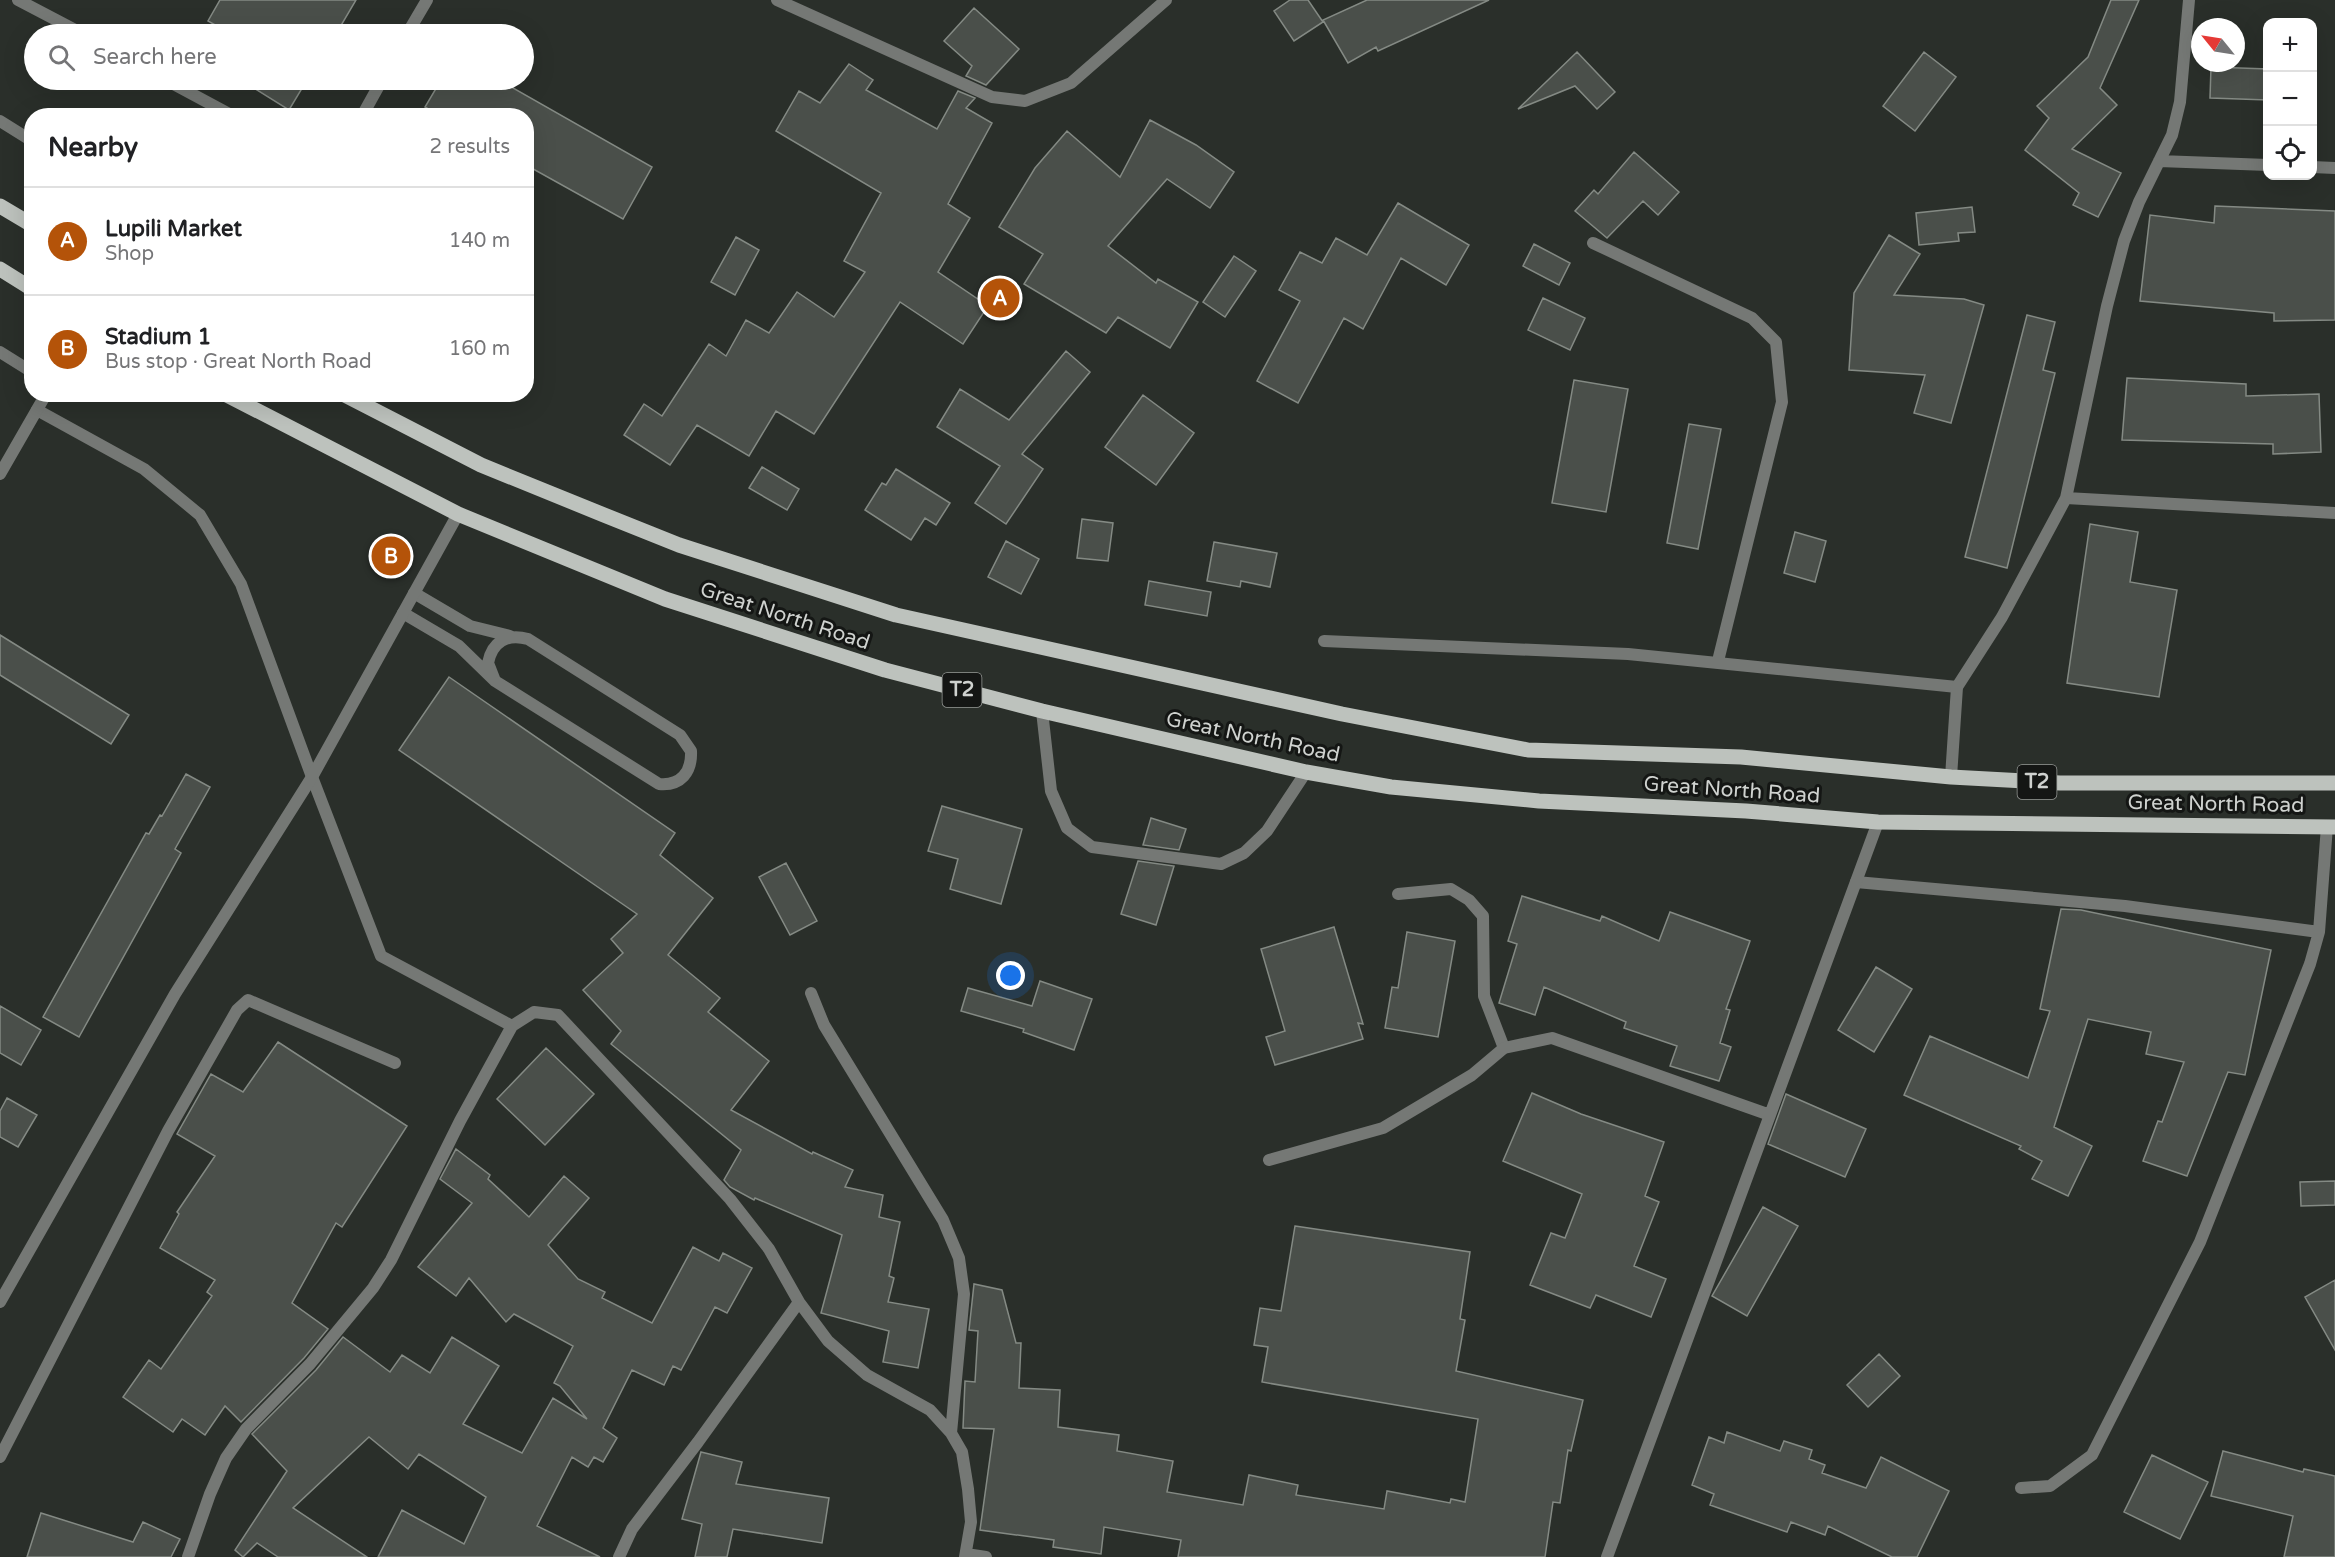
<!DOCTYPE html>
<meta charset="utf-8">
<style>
body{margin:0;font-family:"Varela Round",sans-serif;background:#f6f6f6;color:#202124}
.controls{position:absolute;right:18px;top:18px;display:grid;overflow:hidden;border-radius:12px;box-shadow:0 6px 24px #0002}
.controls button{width:54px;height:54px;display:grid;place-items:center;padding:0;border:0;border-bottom:2px solid #e0e0e0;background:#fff;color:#202124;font:30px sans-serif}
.compass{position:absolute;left:2191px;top:18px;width:54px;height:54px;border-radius:50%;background:#fff;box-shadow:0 6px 24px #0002;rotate:300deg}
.you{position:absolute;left:1011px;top:976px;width:21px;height:21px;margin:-15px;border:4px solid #fff;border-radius:50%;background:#1a73e8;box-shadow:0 0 0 9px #1a73e833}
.badge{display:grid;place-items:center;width:39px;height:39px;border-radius:50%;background:#b45309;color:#fff;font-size:20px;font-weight:700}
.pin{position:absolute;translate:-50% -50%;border:3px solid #fff;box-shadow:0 2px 6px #0006}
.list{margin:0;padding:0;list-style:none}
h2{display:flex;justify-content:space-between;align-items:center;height:78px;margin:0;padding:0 24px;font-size:26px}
h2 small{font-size:20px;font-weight:400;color:#757577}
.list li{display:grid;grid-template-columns:39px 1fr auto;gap:18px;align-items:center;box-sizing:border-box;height:108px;padding:0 24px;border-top:2px solid #e0e0e0}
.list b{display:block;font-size:22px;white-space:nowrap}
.list p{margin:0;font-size:20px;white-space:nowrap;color:#757577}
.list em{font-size:20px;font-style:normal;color:#757577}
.icon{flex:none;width:33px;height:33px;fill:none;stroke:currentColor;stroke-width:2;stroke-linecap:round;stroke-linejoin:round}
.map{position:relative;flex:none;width:2335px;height:1557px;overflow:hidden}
.search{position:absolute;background:#fff;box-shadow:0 6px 24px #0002;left:24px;top:24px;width:510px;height:66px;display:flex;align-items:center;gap:15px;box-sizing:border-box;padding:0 21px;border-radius:33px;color:#757577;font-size:22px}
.panel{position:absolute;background:#fff;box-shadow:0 6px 24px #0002;left:24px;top:108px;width:510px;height:294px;border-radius:24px}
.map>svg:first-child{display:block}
.building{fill:#4a4f4a;stroke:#848a84;stroke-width:1.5}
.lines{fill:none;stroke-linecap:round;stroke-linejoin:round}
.service{stroke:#757875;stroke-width:12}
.minor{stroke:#757875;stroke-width:12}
.tertiary{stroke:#757875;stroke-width:12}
.primary{stroke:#bdc2bd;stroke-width:15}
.labels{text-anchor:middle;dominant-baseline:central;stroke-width:6;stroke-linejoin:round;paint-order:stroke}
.shield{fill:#141614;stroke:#979a97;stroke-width:1.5}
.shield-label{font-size:20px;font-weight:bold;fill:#cfd2cf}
.street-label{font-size:21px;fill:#cfd2cf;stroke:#141614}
</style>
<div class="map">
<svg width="2335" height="1557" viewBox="0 0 2335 1557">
<rect width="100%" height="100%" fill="#2a2f2a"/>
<path class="building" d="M 220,0 L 356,0 L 336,34 L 231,34 L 208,21 Z
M 1290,0 L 1308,0 L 1323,22 L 1294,41 L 1274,11 Z
M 1367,0 L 1489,0 L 1378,51 L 1376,47 L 1348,63 L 1323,20 Z
M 2111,0 L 2139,0 L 2100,88 L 2117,105 L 2072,149 L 2121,173 L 2098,217 L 2073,205 L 2079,193 L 2025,150 L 2049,118 L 2037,106 L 2088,57 Z
M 974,8 L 1019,49 L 986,85 L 966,76 L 972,66 L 944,41 Z
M 1577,52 L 1615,92 L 1597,109 L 1575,86 L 1518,109 Z
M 1924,52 L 1956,77 L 1915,131 L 1883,106 Z
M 849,64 L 873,80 L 866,90 L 937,129 L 958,91 L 975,98 L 966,108 L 992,123 L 948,204 L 970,218 L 938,272 L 988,306 L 963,344 L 900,302 L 814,434 L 776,411 L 749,456 L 697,425 L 670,465 L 624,435 L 644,404 L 662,416 L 709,344 L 726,356 L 746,320 L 769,333 L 797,292 L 834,317 L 865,272 L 844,261 L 881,193 L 776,131 L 799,91 L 820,103 Z
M 2211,67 L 2268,69 L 2268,100 L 2210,98 Z
M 241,80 L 307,80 L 289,110 Z
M 441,80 L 499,80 L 652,167 L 623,219 L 526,165 L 526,116 L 440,116 L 425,107 Z
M 1150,120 L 1196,145 L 1234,172 L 1210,208 L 1167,179 L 1108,246 L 1156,283 L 1158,279 L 1198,302 L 1170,348 L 1118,317 L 1106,333 L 1024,284 L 1043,254 L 999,227 L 1035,168 L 1067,131 L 1120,177 Z
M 1634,152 L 1679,192 L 1658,215 L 1643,201 L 1607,238 L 1575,211 L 1594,190 L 1598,194 Z
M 1398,203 L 1469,245 L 1446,285 L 1401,258 L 1363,329 L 1344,318 L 1298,403 L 1257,381 L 1300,301 L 1279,290 L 1300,252 L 1322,263 L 1336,238 L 1367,255 Z
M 2215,206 L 2335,211 L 2335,320 L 2274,321 L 2274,313 L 2140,301 L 2150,215 L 2214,223 Z
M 1972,207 L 1975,232 L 1958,233 L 1959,241 L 1919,245 L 1916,213 Z
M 1889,235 L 1920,254 L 1894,295 L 1964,299 L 1984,305 L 1951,423 L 1914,413 L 1925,375 L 1849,370 L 1854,293 Z
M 736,237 L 759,250 L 735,295 L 711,282 Z
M 1534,244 L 1570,263 L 1559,285 L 1523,266 Z
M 1234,256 L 1256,271 L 1225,317 L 1203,302 Z
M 1543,298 L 1585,318 L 1570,350 L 1528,330 Z
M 2027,315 L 2055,322 L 2043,370 L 2055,373 L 2007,568 L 1965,557 Z
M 1066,351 L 1090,372 L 1022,454 L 1043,469 L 1006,524 L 975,503 L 1000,466 L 937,427 L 960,389 L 1009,420 Z
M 2127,378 L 2246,384 L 2246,396 L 2319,394 L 2321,452 L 2273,454 L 2273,444 L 2122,440 Z
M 1574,380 L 1628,389 L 1606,512 L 1552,503 Z
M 1143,395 L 1194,433 L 1156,485 L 1105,447 Z
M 1689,424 L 1721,429 L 1698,549 L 1667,543 Z
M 762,467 L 799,489 L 787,510 L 749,488 Z
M 896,469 L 950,503 L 936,525 L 925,518 L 911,540 L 865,510 L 882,483 L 886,485 Z
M 1082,519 L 1113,523 L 1108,561 L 1077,558 Z
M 2090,524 L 2138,532 L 2130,582 L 2177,590 L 2159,697 L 2067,683 Z
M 1795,532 L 1826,541 L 1815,582 L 1784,573 Z
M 1006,541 L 1039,559 L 1021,594 L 988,577 Z
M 1214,542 L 1277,553 L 1270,587 L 1241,581 L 1240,587 L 1207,581 Z
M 1149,581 L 1211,592 L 1207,616 L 1145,605 Z
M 0,635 L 129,715 L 111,744 L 0,675 Z
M 449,677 L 675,833 L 660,855 L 713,898 L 668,955 L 720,998 L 708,1012 L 769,1061 L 731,1110 L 812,1154 L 813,1152 L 853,1170 L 845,1187 L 883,1195 L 879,1217 L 900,1222 L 889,1276 L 894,1278 L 888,1302 L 929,1309 L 918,1368 L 883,1362 L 889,1331 L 821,1313 L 842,1235 L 755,1198 L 754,1200 L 730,1187 L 724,1180 L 741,1150 L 611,1044 L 621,1031 L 583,990 L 623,953 L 611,939 L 637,914 L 399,750 Z
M 186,774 L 210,787 L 175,849 L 181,853 L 79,1037 L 43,1017 L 146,833 L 149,834 L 160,815 L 162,816 Z
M 942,806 L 1022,829 L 1001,904 L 950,889 L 958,859 L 928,851 Z
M 1151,818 L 1186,829 L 1179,850 L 1143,845 Z
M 1138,861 L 1174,866 L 1156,925 L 1121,914 Z
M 786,863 L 817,921 L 790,935 L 759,877 Z
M 1522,896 L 1600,921 L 1602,916 L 1659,941 L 1670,912 L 1750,941 L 1726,1009 L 1730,1010 L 1720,1043 L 1731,1047 L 1719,1081 L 1670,1066 L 1677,1046 L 1624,1028 L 1626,1022 L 1544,987 L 1535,1015 L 1499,1003 L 1517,944 L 1508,941 Z
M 2061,909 L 2081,910 L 2271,950 L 2245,1075 L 2228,1072 L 2187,1176 L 2143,1161 L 2158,1121 L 2162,1122 L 2184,1062 L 2146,1054 L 2151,1032 L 2088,1019 L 2054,1127 L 2092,1146 L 2068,1196 L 2032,1179 L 2042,1161 L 2019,1149 L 2021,1146 L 1904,1095 L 1930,1036 L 2028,1078 L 2050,1011 L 2040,1009 Z
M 1334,927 L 1363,1024 L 1358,1023 L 1363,1039 L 1275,1065 L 1266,1037 L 1285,1031 L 1261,949 Z
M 1407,932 L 1455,941 L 1438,1037 L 1385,1028 L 1392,987 L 1398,988 Z
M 1876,967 L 1912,989 L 1874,1052 L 1838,1030 Z
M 1040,981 L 1092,999 L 1074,1050 L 1023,1032 L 1024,1029 L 961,1011 L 968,988 L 1032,1006 Z
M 0,1006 L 41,1030 L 21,1065 L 0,1053 Z
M 278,1042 L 407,1126 L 342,1227 L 336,1223 L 292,1303 L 328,1329 L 304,1358 L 241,1422 L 225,1406 L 205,1435 L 182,1419 L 173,1432 L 123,1397 L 149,1360 L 161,1369 L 212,1296 L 207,1292 L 215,1280 L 160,1248 L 179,1214 L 177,1212 L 215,1156 L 177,1134 L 211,1074 L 243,1092 Z
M 546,1048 L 594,1094 L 545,1145 L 497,1099 Z
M 1532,1093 L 1581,1114 L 1664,1142 L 1645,1196 L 1659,1202 L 1634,1266 L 1666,1279 L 1651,1317 L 1596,1295 L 1590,1308 L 1530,1285 L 1551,1233 L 1565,1238 L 1582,1194 L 1503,1161 Z
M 1786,1094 L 1866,1129 L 1845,1177 L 1768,1144 Z
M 7,1098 L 37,1115 L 18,1147 L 0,1137 L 0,1111 Z
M 456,1149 L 490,1175 L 488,1179 L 529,1217 L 564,1176 L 589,1198 L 548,1245 L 578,1279 L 605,1292 L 602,1298 L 652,1323 L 693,1247 L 719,1261 L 723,1253 L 752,1268 L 727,1313 L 715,1307 L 681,1370 L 673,1366 L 664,1385 L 632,1370 L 603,1428 L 617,1438 L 603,1462 L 594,1457 L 588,1467 L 572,1457 L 537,1526 L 600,1557 L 378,1557 L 402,1510 L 464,1544 L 486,1497 L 419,1454 L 408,1469 L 369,1437 L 293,1508 L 367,1557 L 278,1557 L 257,1543 L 243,1557 L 235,1550 L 287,1471 L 252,1434 L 316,1370 L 343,1337 L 390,1372 L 402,1355 L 430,1373 L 452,1337 L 499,1366 L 463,1424 L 522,1453 L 553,1398 L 587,1419 L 560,1386 L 554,1383 L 573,1346 L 514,1314 L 506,1322 L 469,1278 L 456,1296 L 418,1267 L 472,1203 L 440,1179 Z
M 2335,1181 L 2335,1205 L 2301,1206 L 2300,1182 Z
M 1763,1207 L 1798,1226 L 1747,1316 L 1712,1296 Z
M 1295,1226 L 1470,1252 L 1460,1319 L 1465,1320 L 1456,1371 L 1583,1400 L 1571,1451 L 1568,1450 L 1560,1503 L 1553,1502 L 1545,1557 L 1178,1557 L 1181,1540 L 1104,1527 L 1101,1554 L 1053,1547 L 1054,1540 L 980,1530 L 994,1429 L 963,1428 L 965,1381 L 975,1382 L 978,1331 L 969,1330 L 974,1284 L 1002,1290 L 1016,1343 L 1021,1343 L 1019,1388 L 1060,1390 L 1058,1427 L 1119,1435 L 1117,1451 L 1173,1461 L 1167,1492 L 1243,1505 L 1249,1475 L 1298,1485 L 1296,1495 L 1384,1509 L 1387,1491 L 1450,1503 L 1451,1499 L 1465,1502 L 1478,1419 L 1262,1382 L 1268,1347 L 1254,1345 L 1260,1308 L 1281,1311 Z
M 2335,1280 L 2335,1350 L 2305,1297 Z
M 1879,1354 L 1900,1376 L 1868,1407 L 1847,1385 Z
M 1727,1432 L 1780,1451 L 1784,1441 L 1812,1450 L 1809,1459 L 1825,1465 L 1822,1473 L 1866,1488 L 1881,1457 L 1949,1491 L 1917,1557 L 1892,1557 L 1828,1526 L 1825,1535 L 1791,1522 L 1787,1532 L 1710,1505 L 1714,1494 L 1692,1485 L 1709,1437 L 1724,1443 Z
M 2223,1451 L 2303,1472 L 2304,1469 L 2335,1476 L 2335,1557 L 2284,1557 L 2293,1516 L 2211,1496 Z
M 701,1452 L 742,1462 L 736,1484 L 829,1498 L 822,1543 L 733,1529 L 727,1557 L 695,1557 L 702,1524 L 682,1519 Z
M 2152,1455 L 2208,1482 L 2180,1539 L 2124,1512 Z
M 41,1513 L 133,1542 L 143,1522 L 180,1539 L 171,1557 L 27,1557 Z"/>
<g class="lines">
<path class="service" d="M 18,0 L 83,34
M 166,80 L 233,116
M 0,121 L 32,141
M 1593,243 L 1752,318 L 1776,342 L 1782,402 L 1718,661
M 0,352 L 32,372
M 37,410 L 144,469 L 200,515 L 241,584 L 312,777
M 414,593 L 470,626 L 510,636
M 403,613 L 459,646 L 495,681 L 659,784 C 681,786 692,772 691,751 L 680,735 L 528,639 C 507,633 492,642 488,663 L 495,681
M 1324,641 L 1628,654 L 1957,687
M 1042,711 L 1051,791 L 1067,828 L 1092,847 L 1221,864 L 1244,853 L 1267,831 L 1306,772
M 1856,882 L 2125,906 L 2319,932
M 1398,894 L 1451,889 L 1469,900 L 1483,916 L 1484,996 L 1504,1048
M 2021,1488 L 2050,1486 L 2092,1455 L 2200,1242 L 2310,964 L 2319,932 L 2327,826"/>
<path class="minor" d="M 777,0 L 992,97 L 1025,101 L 1071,83 L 1166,0
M 407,34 L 427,0
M 362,116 L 382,80
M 2159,161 L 2268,165
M 2312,167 L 2335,168
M 0,474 L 46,394
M 2066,498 L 2335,513
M 312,777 L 381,956 L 512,1026
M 1951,777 L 1957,687 L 2002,617 L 2066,498 L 2107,306 L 2124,241 L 2139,202 L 2172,135 L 2180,102 L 2189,0
M 811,993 L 824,1025 L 943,1220 L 959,1258 L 964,1294 L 951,1433
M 1269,1160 L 1383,1128 L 1472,1075 L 1504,1048 L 1552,1038 L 1770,1115
M 0,1457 L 168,1131 L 237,1010 L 248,1000 L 395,1063
M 966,1554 L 986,1557
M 188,1557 L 210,1494 L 226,1458 L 246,1429 L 310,1364 L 373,1288 L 391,1260 L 460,1121 L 512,1026 L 534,1012 L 558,1015 L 730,1199 L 769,1249 L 799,1302 L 828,1341 L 867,1375 L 930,1410 L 951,1433 L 962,1452 L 968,1489 L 971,1522 L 965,1557
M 619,1557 L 632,1529 L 698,1442 L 799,1302
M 1607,1557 L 1878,822"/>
<path class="tertiary" d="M 0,1302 L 175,994 L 312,777 L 458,514"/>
<path class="primary" d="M 0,206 L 32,225
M 0,269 L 32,289
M 225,394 L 458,514 L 665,599 L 885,670 L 1042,711 L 1306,772 L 1391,787 L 1539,801 L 1746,811 L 1878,822 L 2335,827
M 343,394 L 481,465 L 604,515 L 679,545 L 896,615 L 1342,714 L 1528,750 L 1741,757 L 1951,777 L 2060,783 L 2335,783"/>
</g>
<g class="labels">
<g class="shield">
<rect x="942.5" y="673" width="39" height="34" rx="4.5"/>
<rect x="2017.5" y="765" width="39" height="34" rx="4.5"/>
</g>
<g class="shield-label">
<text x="962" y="690">T2</text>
<text x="2037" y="782">T2</text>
</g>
<g class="street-label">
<text transform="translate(785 616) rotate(18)">Great North Road</text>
<text transform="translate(1253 737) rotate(12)">Great North Road</text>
<text transform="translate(1732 790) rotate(4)">Great North Road</text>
<text transform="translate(2216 804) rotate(1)">Great North Road</text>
</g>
</g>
</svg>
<div class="controls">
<button>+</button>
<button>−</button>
<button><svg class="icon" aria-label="locate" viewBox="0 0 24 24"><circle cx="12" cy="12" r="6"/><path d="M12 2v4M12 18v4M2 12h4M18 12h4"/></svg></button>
</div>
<svg class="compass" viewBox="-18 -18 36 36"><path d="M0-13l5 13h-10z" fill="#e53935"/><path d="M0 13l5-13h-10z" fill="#757577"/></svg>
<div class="you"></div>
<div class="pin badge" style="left:1000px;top:298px">A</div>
<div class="pin badge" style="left:391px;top:556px">B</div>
<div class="search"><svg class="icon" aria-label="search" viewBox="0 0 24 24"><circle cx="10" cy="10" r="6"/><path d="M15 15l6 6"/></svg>Search here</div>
<section class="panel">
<h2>Nearby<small>2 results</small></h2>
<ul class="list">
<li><span class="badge">A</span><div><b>Lupili Market</b><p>Shop</p></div><em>140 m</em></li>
<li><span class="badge">B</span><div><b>Stadium 1</b><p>Bus stop · Great North Road</p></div><em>160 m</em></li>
</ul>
</section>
</div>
